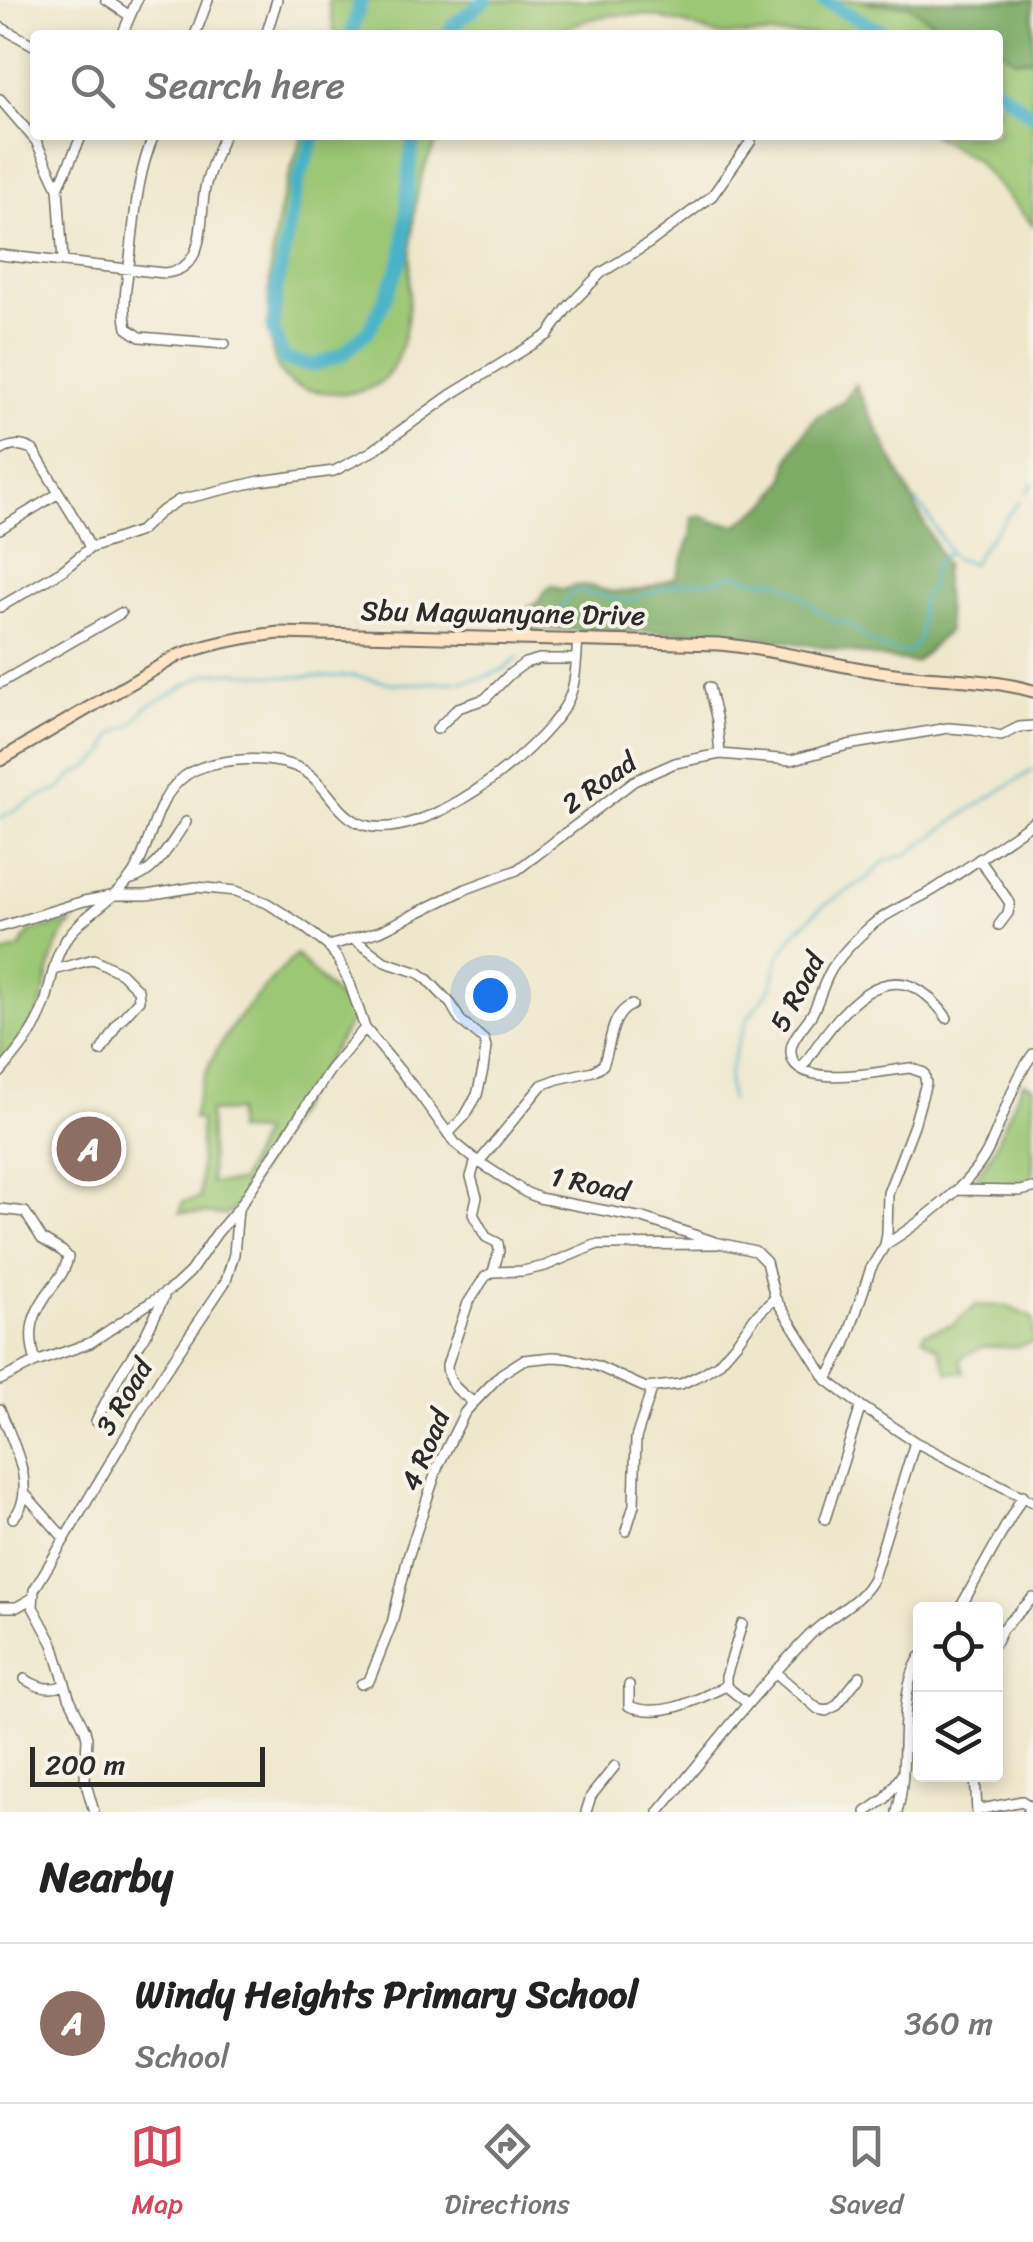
<!DOCTYPE html>
<style>
body{margin:0;font-family:Sriracha,sans-serif;background:#f6f6f6;color:#222}
.controls{position:absolute;right:30px;bottom:30px;display:grid;overflow:hidden;border-radius:10px;box-shadow:0 5px 15px #0003}
.controls button{width:90px;height:90px;display:grid;place-items:center;padding:0;border:0;border-bottom:2px solid #e0e0e0;background:#fff;color:#222;font:50px sans-serif}
.scale{position:absolute;left:30px;bottom:25px;width:235px;box-sizing:border-box;padding-left:10px;border:5px solid #2b2b2b;border-top:0;font-size:28px;line-height:35px;white-space:nowrap;color:#2b2b2b;-webkit-text-stroke:8px #f7f3e8;paint-order:stroke}
.you{position:absolute;left:490px;top:995px;width:35px;height:35px;margin:-25px;border:8px solid #fff;border-radius:50%;background:#1a73e8;box-shadow:0 0 0 15px #1a73e833}
.badge{display:grid;place-items:center;width:65px;height:65px;border-radius:50%;background:#d1495b;color:#fff;font-size:32px;font-weight:700}
.pin{position:absolute;translate:-50% -50%;border:5px solid #fff;box-shadow:0 2px 10px #0006}
.list{margin:0;padding:0;list-style:none}
h2{display:flex;justify-content:space-between;align-items:center;height:130px;margin:0;padding:0 40px;font-size:42px}
h2 small{font-size:32px;font-weight:400;color:#767676}
.list li{display:grid;grid-template-columns:65px 1fr auto;gap:30px;align-items:center;box-sizing:border-box;height:160px;padding:0 40px;border-top:2px solid #e0e0e0}
.list b{display:block;font-size:38px;white-space:nowrap}
.list p{margin:0;font-size:32px;white-space:nowrap;color:#767676}
.list em{font-size:32px;font-style:normal;color:#767676}
.icon{flex:none;width:55px;height:55px;fill:none;stroke:currentColor;stroke-width:2;stroke-linecap:round;stroke-linejoin:round}
.map{position:relative;flex:none;width:1033px;height:1812px;overflow:hidden}
.search{position:absolute;background:#fff;box-shadow:0 5px 15px #0003;left:30px;right:30px;top:30px;height:110px;display:flex;align-items:center;gap:25px;box-sizing:border-box;padding:0 35px;border-radius:10px;color:#767676;font-size:38px}
.sheet{height:290px;background:#fff}
nav{display:flex;justify-content:space-around;align-items:center;box-sizing:border-box;height:140px;border-top:2px solid #e0e0e0;background:#fff;font-size:28px;color:#767676}
nav a{display:grid;justify-items:center;gap:5px}
nav .on{color:#d1495b}
.map>svg:first-child{display:block}
.green{fill:#9cc774;stroke:#647950;stroke-width:2.5;fill-rule:evenodd}
.forest{fill:#7dac66;stroke:#546c48;stroke-width:2.5}
.lines{fill:none;stroke-linecap:round;stroke-linejoin:round}
.stream{stroke:#49b2c7;stroke-width:2.5}
.river{stroke:#49b2c7;stroke-width:14}
.minor-casing{stroke:#706d63;stroke-width:12}
.secondary-casing{stroke:#706d63;stroke-width:15}
.minor{stroke:#fff;stroke-width:9}
.secondary{stroke:#ffe4c6;stroke-width:11}
.labels{text-anchor:middle;dominant-baseline:central;stroke-width:8;stroke-linejoin:round;paint-order:stroke}
.street-label{font-size:28px;fill:#2b2b2b;stroke:#f7f3e8}
</style>
<div class="map">
<svg width="1033" height="1812" viewBox="0 0 1033 1812">
<rect width="100%" height="100%" fill="#f7f3e8"/>
<filter id="ink" filterUnits="userSpaceOnUse"><feTurbulence type="fractalNoise" baseFrequency=".01" numOctaves="2"/><feDisplacementMap in="SourceGraphic" scale="20" xChannelSelector="R" yChannelSelector="G"/><feConvolveMatrix kernelMatrix="1 2 1 2 8 2 1 2 1" color-interpolation-filters="sRGB"/></filter>
<filter id="wash" filterUnits="userSpaceOnUse"><feTurbulence type="fractalNoise" baseFrequency=".0048" numOctaves="4" result="noise"/><feDisplacementMap in="SourceGraphic" scale="40" xChannelSelector="R" yChannelSelector="G"/><feGaussianBlur stdDeviation="2.25" result="paint"/><feColorMatrix in="noise" values="0 0 0 0 0 0 0 0 0 0 0 0 0 0 0 0 0 1.4 0 .05"/><feComposite in="paint" operator="in"/></filter>
<g filter="url(#wash)">
<rect width="100%" height="100%" fill="#efe7cc"/>
<path class="green" d="M 328,0 L 861,0 L 875,4 L 908,5 L 952,35 L 716,35 L 685,24 L 646,15 L 614,15 L 583,21 L 546,35 L 335,35 Z
M 998,47 L 1015,59 L 1033,59 L 1033,225 L 975,160 L 932,135 L 998,135 Z
M 303,135 L 440,135 C 435,146 428,158 424,169 C 416,189 414,216 412,237 C 408,280 414,334 390,372 C 379,389 356,394 336,393 C 321,393 297,390 286,379 C 255,350 273,239 282,200 C 287,178 296,156 303,135 Z
M 72,923 C 46,955 52,977 38,1013 C 30,1033 14,1049 0,1065 L 0,955 L 19,948 L 30,931 Z
M 296,955 L 355,1015 L 236,1207 L 226,1215 L 180,1212 L 183,1202 L 200,1198 L 200,1120 L 193,1119 C 204,1048 248,1004 296,955 ZM 236,1111 L 236,1131 L 262,1132 L 240,1182 L 211,1183 L 209,1112 Z
M 1023,1082 L 1033,1086 L 1033,1180 C 1014,1187 991,1185 971,1184 L 991,1155 Z
M 976,1305 L 1006,1306 L 1033,1318 L 1033,1342 L 1016,1347 L 982,1347 L 960,1359 L 964,1372 L 948,1373 L 939,1349 L 922,1338 L 924,1333 L 952,1325 Z"/>
<path class="forest" d="M 861,0 L 1033,0 L 1033,59 L 1015,59 L 998,47 L 998,35 L 952,35 L 908,5 L 875,4 Z
M 855,384 L 946,567 L 943,568 L 948,631 L 915,663 L 742,634 L 529,629 L 524,623 L 522,612 L 538,602 L 545,591 L 552,586 L 563,590 C 590,578 594,592 619,592 C 639,592 658,584 676,578 L 691,536 L 693,517 L 701,515 L 715,522 L 737,525 L 768,503 L 785,479 L 788,462 L 799,440 L 816,417 L 844,401 Z"/>
<g class="lines">
<path class="stream" d="M 1027,492 L 1033,484
M 916,501 L 927,514 L 953,558 L 972,564 L 983,546 L 1020,501
M 545,626 C 550,621 557,616 560,611 C 566,601 565,595 577,591 L 628,601 L 681,583 L 714,581 L 735,574 L 751,580 L 777,580 L 794,590 L 824,615 L 834,621 L 849,623 C 863,639 888,655 910,652 L 920,638 L 921,602 L 931,587 L 934,566 L 949,552
M 0,818 L 41,796 L 60,789 L 73,775 L 94,764 L 105,753 L 112,735 L 134,723 L 145,708 L 206,674 L 227,672 L 289,677 L 354,676 L 396,684 L 460,682 L 482,678 L 505,669 L 518,657
M 731,1100 L 728,1086 L 729,1074 L 737,1046 L 748,1018 L 771,988 L 778,959 L 794,934 L 820,908 L 869,877 L 885,861 L 908,854 L 971,809 L 1033,770"/>
<path class="river" d="M 822,0 L 889,35
M 351,35 L 361,0
M 448,35 L 454,24 L 486,0
M 998,89 L 1033,116
M 315,135 L 297,184 L 275,297 L 273,331 L 285,360 L 315,365 L 343,354 L 368,331 L 383,303 L 403,256 L 410,163 L 414,135"/>
</g>
</g>
<g filter="url(#ink)">
<g class="lines">
<g class="minor-casing">
<path id="minor" d="M 106,0 L 130,16
M 0,27 L 35,46
M 122,35 L 137,0
M 195,35 L 208,0
M 266,35 L 277,0
M 0,99 L 36,141 L 58,188 L 63,261
M 154,135 C 137,174 135,216 130,258 C 127,280 122,306 127,328 L 140,337 L 225,344
M 58,188 L 82,135
M 0,255 L 164,273 C 208,270 199,219 205,188 C 209,170 217,152 224,135
M 0,451 C 12,444 21,444 33,450 L 81,529 L 90,548
M 0,529 L 59,493
M 0,607 L 63,570 L 90,548 L 140,531 L 159,513 L 179,500 L 260,481 L 334,471 L 371,452 L 452,394 L 548,335 L 568,307 L 601,273 L 648,244 L 712,196 L 751,141
M 0,683 L 121,613
M 709,687 L 717,721 L 720,754
M 437,729 L 458,708 L 485,699 L 510,674 L 525,663 L 539,659 L 576,659
M 979,859 L 1010,903 L 1008,913 L 999,925
M 129,880 C 157,873 170,844 186,822
M 0,927 L 84,901 L 116,895 L 147,895 L 196,887 L 236,891 L 267,903 L 303,926 L 328,946 L 338,959 L 350,984 L 365,1028 L 420,1095 L 455,1143 L 476,1160 L 525,1192 L 539,1198 L 643,1218 L 715,1242 L 755,1251 L 766,1262 L 775,1298 L 827,1380 L 861,1406 L 915,1442 L 1033,1502
M 354,939 L 385,962 L 419,973 L 427,979 L 451,1004 L 460,1020 L 484,1040 L 486,1047 L 483,1070 L 477,1095 L 465,1116 L 448,1134
M 328,946 L 380,931 L 466,889 L 517,870 L 634,781 L 675,763 L 720,754 L 791,760 L 848,745 L 948,728 L 974,730 L 1001,736 L 1019,727 L 1033,726
M 54,970 L 94,959 L 121,973 L 138,990 L 139,1000 L 117,1024 L 101,1051
M 802,1068 C 837,1014 891,938 947,1018
M 0,1073 C 18,1051 36,1031 45,1003 C 52,982 53,958 67,938 C 86,911 119,899 136,869 C 153,838 155,798 185,776 C 211,756 283,753 309,774 C 329,789 339,817 364,825 C 424,843 536,754 565,706 C 577,687 576,660 578,639
M 476,1160 L 471,1177 L 477,1197 L 473,1214 L 486,1237 L 498,1243 L 499,1251 L 493,1272
M 479,1162 L 542,1085 L 558,1079 L 593,1071 L 603,1065 C 612,1044 609,1015 632,1005
M 958,1190 L 1020,1191 L 1033,1188
M 0,1209 L 25,1212 L 42,1239 L 62,1251 L 68,1257 C 66,1269 60,1277 53,1286 C 33,1312 26,1329 36,1362
M 885,1245 C 918,1224 969,1187 987,1152 C 1003,1120 1012,1082 1033,1054
M 0,1380 L 36,1362 L 90,1343 L 175,1286 L 190,1272 L 217,1233 L 236,1211
M 827,1380 L 845,1345 L 871,1268 L 885,1245 L 887,1234 L 888,1193 L 914,1125 L 926,1083 L 924,1073 L 910,1068 C 887,1070 792,1092 791,1052 C 790,1038 807,1024 813,1012 C 821,997 824,978 835,964 C 845,950 859,936 872,925 C 891,909 917,901 938,887 C 970,866 1002,844 1033,822
M 473,1402 C 459,1391 447,1384 447,1365 L 468,1303 L 485,1277 L 493,1272 L 523,1271 L 545,1266 L 595,1245 L 717,1244
M 0,1409 C 11,1439 40,1491 13,1518
M 96,1421 L 119,1376 L 145,1336 L 164,1297
M 25,1494 L 64,1538
M 825,1519 L 861,1406
M 626,1531 L 634,1505 L 636,1438 L 652,1389
M 0,1607 L 17,1607 L 31,1599
M 959,1610 L 1023,1495
M 996,1642 L 1002,1629 L 1033,1598
M 776,1673 L 818,1709 L 826,1711 L 836,1706 L 860,1676
M 25,1679 C 38,1688 50,1691 65,1685
M 361,1684 L 369,1681 L 392,1623 L 408,1557 L 438,1466 L 465,1412 L 501,1374 L 523,1360 L 553,1357 L 568,1358 L 597,1366 L 646,1388 L 681,1384 L 702,1374 L 718,1364 L 737,1342 L 755,1317 L 775,1298
M 629,1685 L 629,1706 C 663,1719 696,1700 726,1686 L 747,1703
M 726,1686 L 726,1677 L 742,1624
M 975,1774 L 977,1812
M 977,1810 L 1022,1801 L 1028,1805 L 1028,1812
M 94,1812 L 85,1780 L 87,1738 L 85,1730 L 69,1697 L 53,1644 L 33,1607 L 34,1590 L 160,1379 L 226,1281 L 234,1254 L 238,1209 L 330,1070 L 365,1028
M 586,1812 L 591,1796 L 615,1766
M 659,1812 C 709,1752 756,1690 810,1635 C 830,1614 859,1605 873,1578 L 915,1442
M 866,1812 L 885,1799 L 903,1773
M 897,1812 C 911,1763 895,1698 920,1657"/>
</g>
<g class="secondary-casing">
<path id="secondary" d="M 0,760 L 177,656 C 210,643 244,637 279,633 L 719,644 C 778,649 835,667 894,674 C 940,680 988,678 1033,691"/>
</g>
<use href="#minor" class="minor"/>
<use href="#secondary" class="secondary"/>
</g>
</g>
<g class="labels">
<g class="street-label">
<text transform="translate(503 613) rotate(1)">Sbu Magwanyane Drive</text>
<text transform="translate(599 783) rotate(-35)">2 Road</text>
<text transform="translate(797 992) rotate(-62)">5 Road</text>
<text transform="translate(590 1184) rotate(12)">1 Road</text>
<text transform="translate(124 1397) rotate(-59)">3 Road</text>
<text transform="translate(425 1450) rotate(-67)">4 Road</text>
</g>
</g>
</svg>
<div class="controls">
<button><svg class="icon" aria-label="locate" viewBox="0 0 24 24"><circle cx="12" cy="12" r="6"/><path d="M12 2v4M12 18v4M2 12h4M18 12h4"/></svg></button>
<button><svg class="icon" aria-label="layers" viewBox="0 0 24 24"><path d="M12 4l9 5-9 5-9-5zM3 14l9 5 9-5"/></svg></button>
</div>
<div class="scale">200 m</div>
<div class="you"></div>
<div class="pin badge" style="left:89px;top:1149px;background:#8d6e63">A</div>
<div class="search"><svg class="icon" aria-label="search" viewBox="0 0 24 24"><circle cx="10" cy="10" r="6"/><path d="M15 15l6 6"/></svg>Search here</div>
</div>
<section class="sheet">
<h2>Nearby<small></small></h2>
<ul class="list">
<li><span class="badge" style="background:#8d6e63">A</span><div><b>Windy Heights Primary School</b><p>School</p></div><em>360 m</em></li>
</ul>
</section>
<nav>
<a class="on"><svg class="icon" aria-label="map" viewBox="0 0 24 24"><path d="M3 6l6-2 6 2 6-2v14l-6 2-6-2-6 2zM9 4v14M15 6v14"/></svg>Map</a>
<a><svg class="icon" aria-label="directions" viewBox="0 0 24 24"><path d="M12 3l9 9-9 9-9-9zM9 14v-3h6M13 9l2 2-2 2"/></svg>Directions</a>
<a><svg class="icon" aria-label="saved" viewBox="0 0 24 24"><path d="M7 4h10v16l-5-4-5 4z"/></svg>Saved</a>
</nav>
